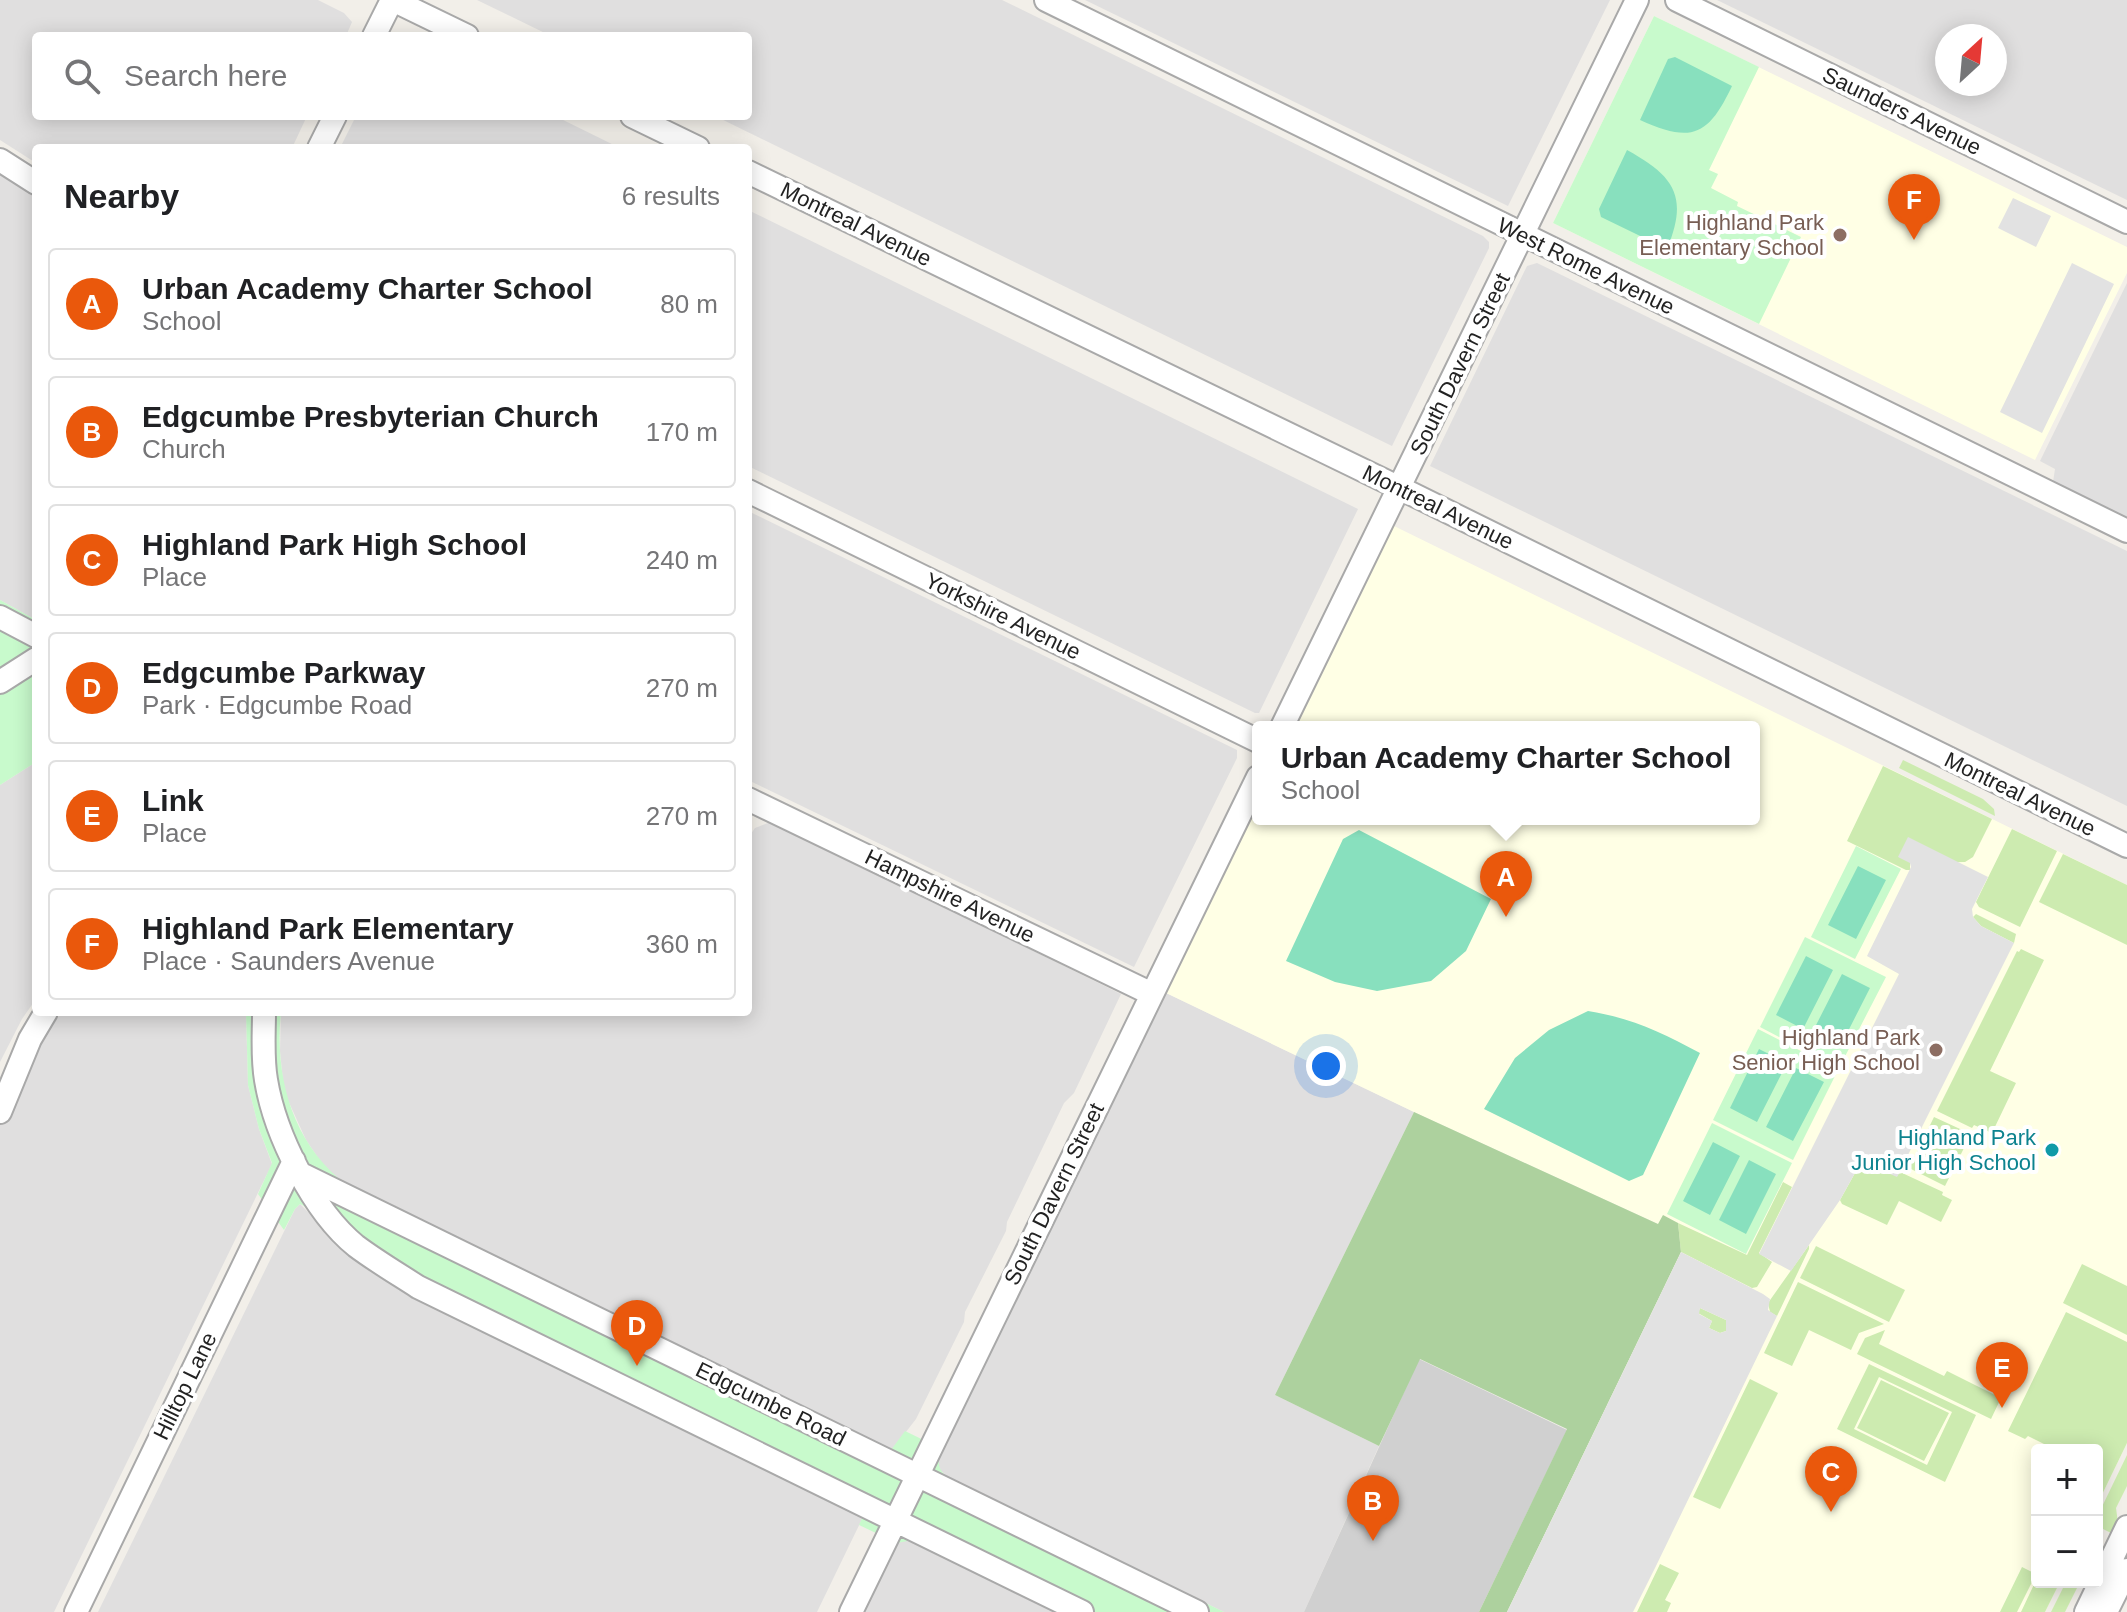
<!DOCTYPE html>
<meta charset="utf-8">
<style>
body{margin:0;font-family:Helvetica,sans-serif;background:#f6f6f6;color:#202124}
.controls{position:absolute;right:24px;bottom:24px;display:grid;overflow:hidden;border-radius:8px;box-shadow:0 4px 20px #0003}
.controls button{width:72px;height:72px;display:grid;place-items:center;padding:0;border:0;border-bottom:2px solid #e0e0e0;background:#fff;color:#202124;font:40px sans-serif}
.compass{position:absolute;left:1935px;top:24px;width:72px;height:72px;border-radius:50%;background:#fff;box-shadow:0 4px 20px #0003;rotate:26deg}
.you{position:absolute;left:1326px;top:1066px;width:28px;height:28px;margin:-20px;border:6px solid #fff;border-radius:50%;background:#1a73e8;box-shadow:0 0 0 12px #1a73e833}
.badge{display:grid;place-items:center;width:52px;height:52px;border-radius:50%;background:#ea580c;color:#fff;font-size:26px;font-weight:700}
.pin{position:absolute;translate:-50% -66px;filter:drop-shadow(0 2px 4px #0008)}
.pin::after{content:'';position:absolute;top:42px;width:28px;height:24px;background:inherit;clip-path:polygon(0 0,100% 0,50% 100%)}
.popup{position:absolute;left:1252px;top:721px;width:508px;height:104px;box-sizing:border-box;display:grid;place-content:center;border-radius:8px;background:#fff;filter:drop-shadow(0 2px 6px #0005);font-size:26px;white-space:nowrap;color:#757577}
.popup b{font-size:30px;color:#202124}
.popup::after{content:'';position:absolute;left:50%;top:100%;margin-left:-16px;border:16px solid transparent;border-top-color:#fff}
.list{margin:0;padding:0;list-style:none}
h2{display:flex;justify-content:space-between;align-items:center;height:104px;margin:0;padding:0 32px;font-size:34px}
h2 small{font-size:26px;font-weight:400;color:#757577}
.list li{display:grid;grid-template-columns:52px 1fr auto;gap:24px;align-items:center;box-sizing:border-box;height:112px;margin:0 16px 16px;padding:0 16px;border:2px solid #e0e0e0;border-radius:8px}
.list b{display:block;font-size:30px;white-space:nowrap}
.list p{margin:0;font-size:26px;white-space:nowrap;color:#757577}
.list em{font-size:26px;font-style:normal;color:#757577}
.icon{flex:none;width:44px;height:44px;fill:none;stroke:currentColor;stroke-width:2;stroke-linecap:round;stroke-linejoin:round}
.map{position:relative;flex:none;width:2127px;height:1612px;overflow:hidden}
.search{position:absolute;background:#fff;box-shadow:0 4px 20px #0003;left:32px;top:32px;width:720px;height:88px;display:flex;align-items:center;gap:20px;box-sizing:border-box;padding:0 28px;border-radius:8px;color:#757577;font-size:30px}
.panel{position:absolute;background:#fff;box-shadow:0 4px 20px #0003;left:32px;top:144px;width:720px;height:872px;border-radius:8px}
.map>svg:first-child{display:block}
.residential{fill:#e0dfdf;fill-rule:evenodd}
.education{fill:#ffffe5}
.religious{fill:#d0d0d0}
.grass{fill:#cdebb0;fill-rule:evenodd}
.forest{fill:#add19e}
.park{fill:#c8facc}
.pitch{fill:#88e0be}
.parking{fill:#e2e2e2;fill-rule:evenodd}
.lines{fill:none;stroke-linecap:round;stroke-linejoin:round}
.minor-casing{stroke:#a9a9a9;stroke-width:26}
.minor{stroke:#fff;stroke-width:22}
.education-dot{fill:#8d6e63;stroke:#fff;stroke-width:3}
.culture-dot{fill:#0f9aa8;stroke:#fff;stroke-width:3}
.labels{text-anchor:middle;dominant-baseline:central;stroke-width:8;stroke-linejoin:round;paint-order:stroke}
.street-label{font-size:22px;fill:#222;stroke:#fff}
.education-label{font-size:22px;fill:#785e54;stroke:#fff;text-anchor:end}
.culture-label{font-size:22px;fill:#0d838f;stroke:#fff;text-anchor:end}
</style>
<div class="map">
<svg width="2127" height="1612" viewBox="0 0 2127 1612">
<rect width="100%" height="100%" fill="#f2efe9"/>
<path class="residential" d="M 0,0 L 318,0 L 344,13 L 352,22 L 346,36 L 36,36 L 36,116 L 307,116 L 292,148 L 36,148 L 36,163 L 0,140 Z
M 477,0 L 1002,0 L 1483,236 L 1489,242 L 1489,248 L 1392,446 L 715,116 L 748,116 L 748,36 L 551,36 Z
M 1085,0 L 1610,0 L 1508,206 Z
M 1717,0 L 2127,0 L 2127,200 ZM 1947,36 L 1995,36 L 1995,84 L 1947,84 Z
M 356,116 L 555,116 L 620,148 L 340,148 Z
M 0,172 L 36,193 L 36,620 L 0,600 Z
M 748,210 L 1358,509 L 1259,713 L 1255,713 L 748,466 Z
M 1537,263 L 2127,551 L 2127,806 L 1430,466 L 1527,266 Z
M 2127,283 L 2127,517 L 2053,482 L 2055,469 L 2040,461 Z
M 748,511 L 1237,750 L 1237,758 L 1134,967 L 748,780 Z
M 36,762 L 36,999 L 22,1019 L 0,1062 L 0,785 Z
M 768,823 L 776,824 L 1121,994 L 1074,1093 L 1064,1103 L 1007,1222 L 1006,1231 L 965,1312 L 964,1322 L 916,1419 L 892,1450 L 347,1185 L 325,1168 L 306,1140 L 287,1098 L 283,1082 L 280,1051 L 281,1012 L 748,1012 L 748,838 L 755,828 Z
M 1164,992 L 1414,1112 L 1275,1395 L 1379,1446 L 1304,1612 L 1224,1612 L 949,1478 L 940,1470 L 938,1464 L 938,1457 Z
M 63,1012 L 246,1012 L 248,1085 L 259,1129 L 272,1164 L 54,1612 L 0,1612 L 0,1125 L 45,1030 Z
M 300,1204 L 325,1229 L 864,1515 L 817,1612 L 98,1612 L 295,1209 Z
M 908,1539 L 913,1540 L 1063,1612 L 863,1612 L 894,1548 L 902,1540 Z"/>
<path class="education" d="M 1654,16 L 2127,247 L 2127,273 L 2035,460 L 1553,223 Z
M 1392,525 L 2127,885 L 2127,1443 L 2097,1505 L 2097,1450 L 2037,1450 L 2037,1582 L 2060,1582 L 2045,1612 L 1479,1612 L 1567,1430 L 1658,1224 L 1414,1112 L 1164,992 L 1258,800 L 1258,819 L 1754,819 L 1754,727 L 1294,727 Z"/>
<path class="religious" d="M 1419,1359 L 1567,1430 L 1479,1612 L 1304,1612 Z"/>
<path class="grass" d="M 1903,760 L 1983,799 L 1994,809 L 1995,816 L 1899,768 Z
M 1883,766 L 1992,819 L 1973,857 L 1965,862 L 1910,863 L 1910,870 L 1906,870 L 1847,841 Z
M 2012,829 L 2057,851 L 2020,927 L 1979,907 L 1976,902 Z
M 2063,854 L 2127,885 L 2127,945 L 2039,902 Z
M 1976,914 L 2016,934 L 2014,943 L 1981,926 L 1973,917 Z
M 2021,949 L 2044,960 L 1990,1071 L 2016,1083 L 1992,1133 L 1974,1125 L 1972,1128 L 1937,1111 L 2017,951 L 2019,952 Z
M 1934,1117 L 1971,1134 L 1945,1186 L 1909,1168 Z
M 1865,1163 L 1897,1176 L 1900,1172 L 1943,1192 L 1942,1195 L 1952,1200 L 1941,1222 L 1899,1201 L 1887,1225 L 1842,1204 L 1840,1200 L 1860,1164 Z
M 1783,1182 L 1792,1187 L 1759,1253 L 1772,1262 L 1757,1287 L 1752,1288 L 1681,1252 L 1678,1223 L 1747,1255 Z
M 1809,1245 L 1809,1249 L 1777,1316 L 1770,1312 L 1768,1303 Z
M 1816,1246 L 1905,1290 L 1889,1322 L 1800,1278 Z
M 2082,1264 L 2127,1286 L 2127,1335 L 2063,1303 Z
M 1798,1282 L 1884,1324 L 1859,1333 L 1851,1350 L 1809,1330 L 1792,1366 L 1764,1353 Z
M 1700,1308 L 1726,1320 L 1726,1331 L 1720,1333 L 1709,1328 L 1712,1321 L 1698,1313 Z
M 2066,1312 L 2127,1342 L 2127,1443 L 2097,1505 L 2097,1450 L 2056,1450 L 2028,1436 L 2025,1439 L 2008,1431 Z
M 1885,1330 L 1879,1344 L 1944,1376 L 1947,1371 L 2001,1398 L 1991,1419 L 1857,1354 L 1865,1338 Z
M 1869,1364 L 1976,1415 L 1945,1482 L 1837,1429 ZM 1879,1377 L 1952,1412 L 1927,1465 L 1854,1429 Z
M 1750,1379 L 1778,1393 L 1720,1509 L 1693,1497 Z
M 1881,1380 L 1949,1413 L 1924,1461 L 1857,1428 Z
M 2127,1455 L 2127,1486 L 2116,1508 L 2118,1523 L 2113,1534 L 2097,1526 L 2097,1517 Z
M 1660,1564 L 1679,1573 L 1665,1600 L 1671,1603 L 1667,1612 L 1637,1612 Z
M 2022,1567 L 2036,1574 L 2017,1612 L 2000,1612 Z
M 2037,1578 L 2037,1582 L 2060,1582 L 2045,1612 L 2021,1612 Z
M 2066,1582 L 2080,1582 L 2065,1612 L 2051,1612 Z"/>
<path class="forest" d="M 1414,1112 L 1658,1224 L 1663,1215 L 1678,1223 L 1681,1252 L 1507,1612 L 1479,1612 L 1567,1429 L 1420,1359 L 1379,1446 L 1275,1395 Z"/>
<path class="park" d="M 1654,16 L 1759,67 L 1709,170 L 1718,174 L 1711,188 L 1738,202 L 1737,206 L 1801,237 L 1759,324 L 1553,223 Z
M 0,600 L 36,620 L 36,762 L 0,785 Z
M 1856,846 L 1901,869 L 1855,959 L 1811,937 Z
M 1805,937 L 1886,977 L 1839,1068 L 1760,1027 Z
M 246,1012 L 281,1012 C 274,1077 293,1145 347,1185 L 891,1450 L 905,1431 L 942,1449 C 937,1462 937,1470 949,1478 L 1224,1612 L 1063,1612 L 913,1540 L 897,1543 L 859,1525 L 863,1516 L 325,1229 L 304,1206 L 300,1204 L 295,1209 L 284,1230 L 258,1194 L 272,1163 L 259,1129 L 248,1085 Z
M 1758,1029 L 1838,1070 L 1793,1160 L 1713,1120 Z
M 1712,1123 L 1792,1163 L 1746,1254 L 1667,1214 Z"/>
<path class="pitch" d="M 1675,57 L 1732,86 C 1708,137 1691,143 1640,120 L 1668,59 Z
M 1627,150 C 1674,176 1689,196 1667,249 L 1601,217 L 1599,209 Z
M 1359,830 L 1491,899 L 1466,951 L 1431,981 L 1377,991 L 1335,982 L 1286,961 L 1343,839 Z
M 1858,866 L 1886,880 L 1856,939 L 1828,925 Z
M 1806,956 L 1833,970 L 1803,1029 L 1776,1015 Z
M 1842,974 L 1870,988 L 1840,1047 L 1812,1033 Z
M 1588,1011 C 1632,1018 1661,1032 1700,1053 L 1643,1175 L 1629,1181 L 1484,1109 L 1515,1058 L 1549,1030 Z
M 1759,1049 L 1787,1063 L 1757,1122 L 1730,1108 Z
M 1796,1068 L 1824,1082 L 1793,1141 L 1766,1127 Z
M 1713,1142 L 1740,1156 L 1710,1215 L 1683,1201 Z
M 1749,1160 L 1776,1174 L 1746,1234 L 1719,1220 Z"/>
<path class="parking" d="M 2013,198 L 2051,216 L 2036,247 L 1998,228 Z
M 2072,263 L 2114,284 L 2042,433 L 2000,412 Z
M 1908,837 L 1988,877 L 1972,909 L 1973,917 L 1981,926 L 2014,943 L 1897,1177 L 1865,1163 L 1860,1164 L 1840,1200 L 1791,1271 L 1759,1254 L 1899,974 L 1867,956 L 1911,867 L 1910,863 L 1898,857 Z
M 1681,1252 L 1763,1294 L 1770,1299 L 1768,1310 L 1777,1316 L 1656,1566 L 1633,1612 L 1507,1612 ZM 1700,1308 L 1726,1320 L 1726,1331 L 1720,1333 L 1709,1328 L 1712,1321 L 1699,1314 Z"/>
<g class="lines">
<g class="minor-casing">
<path id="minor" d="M 393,0 L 467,36
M 1046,0 L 2127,531
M 1677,0 L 2127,222
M 374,36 L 392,0
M 632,116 L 698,148
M 319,148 L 335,116
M 0,160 L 36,183
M 748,172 L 1414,495 L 2127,846
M 748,491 L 1258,741
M 0,617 L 36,636
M 0,682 L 36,659
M 1282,727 L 1637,0
M 748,799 L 1152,994
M 264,1012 C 264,1035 262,1057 266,1080 C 275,1135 313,1211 356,1246 C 376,1261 398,1274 418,1287 L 1082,1612
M 0,1112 L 30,1039 L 46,1012
M 303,1175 L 1197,1612
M 76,1612 L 294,1161
M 851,1612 L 1258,777
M 2086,1612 L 2127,1527
M 2106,1612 L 2127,1570"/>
</g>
<use href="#minor" class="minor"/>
</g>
<g class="education-dot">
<circle cx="1840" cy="235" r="8"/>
<circle cx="1936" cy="1050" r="8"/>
</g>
<circle class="culture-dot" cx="2052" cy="1150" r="8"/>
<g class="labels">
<g class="street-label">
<text transform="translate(1902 111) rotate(26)">Saunders Avenue</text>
<text transform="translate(856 224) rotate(26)">Montreal Avenue</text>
<text transform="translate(1586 266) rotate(26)">West Rome Avenue</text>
<text transform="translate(1460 364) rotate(-64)">South Davern Street</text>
<text transform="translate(1438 507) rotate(26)">Montreal Avenue</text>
<text transform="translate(1003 616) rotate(26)">Yorkshire Avenue</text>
<text transform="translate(2020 794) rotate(26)">Montreal Avenue</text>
<text transform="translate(950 896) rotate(26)">Hampshire Avenue</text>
<text transform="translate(1054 1194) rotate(-64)">South Davern Street</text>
<text transform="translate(185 1386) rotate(-64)">Hilltop Lane</text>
<text transform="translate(771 1404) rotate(26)">Edgcumbe Road</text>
</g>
<g class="education-label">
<text x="1824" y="222">Highland Park<tspan x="1824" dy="25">Elementary School</tspan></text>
<text x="1920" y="1037">Highland Park<tspan x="1920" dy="25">Senior High School</tspan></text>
</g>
<g class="culture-label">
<text x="2036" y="1137">Highland Park<tspan x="2036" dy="25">Junior High School</tspan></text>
</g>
</g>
</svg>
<div class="controls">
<button>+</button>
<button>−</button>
</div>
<svg class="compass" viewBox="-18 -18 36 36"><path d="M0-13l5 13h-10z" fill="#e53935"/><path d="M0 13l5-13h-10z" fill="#757577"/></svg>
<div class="you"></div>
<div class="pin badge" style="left:1506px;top:917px">A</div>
<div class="popup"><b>Urban Academy Charter School</b>School</div>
<div class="pin badge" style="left:1373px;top:1541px">B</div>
<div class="pin badge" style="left:1831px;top:1512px">C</div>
<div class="pin badge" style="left:637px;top:1366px">D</div>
<div class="pin badge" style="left:2002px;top:1408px">E</div>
<div class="pin badge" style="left:1914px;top:240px">F</div>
<div class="search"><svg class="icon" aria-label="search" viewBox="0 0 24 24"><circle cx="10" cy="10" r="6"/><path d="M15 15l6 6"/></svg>Search here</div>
<section class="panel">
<h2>Nearby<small>6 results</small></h2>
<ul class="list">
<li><span class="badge">A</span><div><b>Urban Academy Charter School</b><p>School</p></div><em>80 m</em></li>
<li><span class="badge">B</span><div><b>Edgcumbe Presbyterian Church</b><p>Church</p></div><em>170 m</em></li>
<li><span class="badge">C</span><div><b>Highland Park High School</b><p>Place</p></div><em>240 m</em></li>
<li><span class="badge">D</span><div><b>Edgcumbe Parkway</b><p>Park · Edgcumbe Road</p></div><em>270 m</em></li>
<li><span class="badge">E</span><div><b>Link</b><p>Place</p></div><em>270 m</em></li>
<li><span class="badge">F</span><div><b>Highland Park Elementary</b><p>Place · Saunders Avenue</p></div><em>360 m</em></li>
</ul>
</section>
</div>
